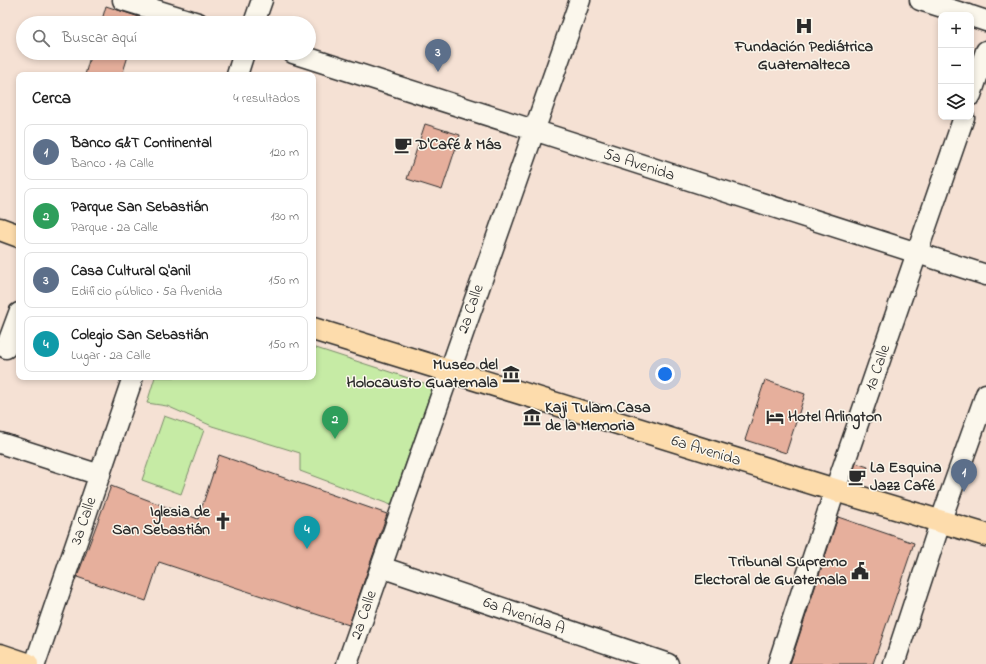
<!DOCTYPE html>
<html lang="es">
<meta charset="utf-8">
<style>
body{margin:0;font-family:"Indie Flower",sans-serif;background:#f2f2f2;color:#222}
.controls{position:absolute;right:12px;top:12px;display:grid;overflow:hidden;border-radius:8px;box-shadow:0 2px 6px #0003}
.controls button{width:36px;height:36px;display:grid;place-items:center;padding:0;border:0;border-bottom:1px solid #e0e0e0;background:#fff;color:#222;font:20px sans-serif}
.you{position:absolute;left:665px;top:374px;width:14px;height:14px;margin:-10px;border:3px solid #fff;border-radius:50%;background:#1a73e8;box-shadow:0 0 0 6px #1a73e833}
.badge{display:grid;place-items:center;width:26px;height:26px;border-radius:50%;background:#111827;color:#fff;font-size:13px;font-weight:700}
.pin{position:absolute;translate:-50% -33px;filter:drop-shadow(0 1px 2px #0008)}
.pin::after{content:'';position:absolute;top:21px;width:14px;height:12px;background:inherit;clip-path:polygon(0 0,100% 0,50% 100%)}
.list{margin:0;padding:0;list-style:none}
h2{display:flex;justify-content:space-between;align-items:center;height:52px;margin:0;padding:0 16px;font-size:17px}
h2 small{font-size:13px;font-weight:400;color:#767676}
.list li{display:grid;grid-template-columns:26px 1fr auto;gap:12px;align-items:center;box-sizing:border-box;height:56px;margin:0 8px 8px;padding:0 8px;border:1px solid #e0e0e0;border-radius:8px}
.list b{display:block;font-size:15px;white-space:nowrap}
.list p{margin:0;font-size:13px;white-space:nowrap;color:#767676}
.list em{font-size:13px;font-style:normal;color:#767676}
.icon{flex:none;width:22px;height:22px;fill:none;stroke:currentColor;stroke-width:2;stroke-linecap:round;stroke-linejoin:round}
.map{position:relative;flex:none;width:986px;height:664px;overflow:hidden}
.search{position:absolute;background:#fff;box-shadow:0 2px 6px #0003;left:16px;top:16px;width:300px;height:44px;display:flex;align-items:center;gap:10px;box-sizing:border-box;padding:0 14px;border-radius:22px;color:#767676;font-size:15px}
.panel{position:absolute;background:#fff;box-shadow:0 2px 6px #0003;left:16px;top:72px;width:300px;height:308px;border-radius:8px}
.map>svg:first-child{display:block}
.green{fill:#c6eba5;stroke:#788b68}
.building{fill:#e6af9c;stroke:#2b2b2b}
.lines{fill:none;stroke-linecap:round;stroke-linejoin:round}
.minor-casing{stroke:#2b2b2b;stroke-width:23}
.major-casing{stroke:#2b2b2b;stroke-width:25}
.minor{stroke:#fbf7ec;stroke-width:20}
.major{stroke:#fddcac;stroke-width:22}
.labels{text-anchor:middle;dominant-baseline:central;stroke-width:3;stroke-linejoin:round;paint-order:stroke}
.poi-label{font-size:16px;font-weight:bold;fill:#2b2b2b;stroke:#fbf7ec;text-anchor:start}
.street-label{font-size:16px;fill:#2b2b2b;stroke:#fbf7ec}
</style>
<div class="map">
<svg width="986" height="664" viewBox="0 0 986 664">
<rect width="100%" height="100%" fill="#f5e1d4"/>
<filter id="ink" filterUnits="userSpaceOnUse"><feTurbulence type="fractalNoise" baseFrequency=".025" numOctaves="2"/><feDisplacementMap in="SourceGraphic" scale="8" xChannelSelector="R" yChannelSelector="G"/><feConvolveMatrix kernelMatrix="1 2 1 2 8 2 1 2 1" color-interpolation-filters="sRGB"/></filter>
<g filter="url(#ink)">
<path class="green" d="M 313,347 L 433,386 L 391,505 L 300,471 L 300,453 L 212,426 L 167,406 L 147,403 L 155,377 L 313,377 Z
M 164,416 L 204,430 L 181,494 L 142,480 Z"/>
<path class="building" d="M 106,6 L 148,20 L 148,23 L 101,23 Z
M 91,53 L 129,53 L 122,75 L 85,75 Z
M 425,124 L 460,135 L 442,190 L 407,179 Z
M 765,380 L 805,394 L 786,453 L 745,440 Z
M 219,455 L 387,514 L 349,625 L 159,562 L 146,601 L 77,577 L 111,486 L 198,519 Z
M 856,463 L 868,467 L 862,485 L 850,481 Z
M 838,517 L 914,543 L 873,664 L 790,664 Z"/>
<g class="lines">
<g class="minor-casing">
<path id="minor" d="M 123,0 L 198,23
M 920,0 L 968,15
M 971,16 L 986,21
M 254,23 L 262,0
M 293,53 L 986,275
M 237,75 L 244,53
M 971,95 L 986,51
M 6,348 L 19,313
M 0,443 L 100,475
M 381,567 L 668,664
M 35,664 L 133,377
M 347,664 L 580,0
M 778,664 L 835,490 L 964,117
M 894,664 L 941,520 L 986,394"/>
</g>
<g class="major-casing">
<path id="major" d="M 0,229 L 19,236
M 313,329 L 835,490 L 986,535
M 0,655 L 27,664"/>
</g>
<use href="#minor" class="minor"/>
<use href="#major" class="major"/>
</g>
</g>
<defs>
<g id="hospital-bare" transform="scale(1.38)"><path d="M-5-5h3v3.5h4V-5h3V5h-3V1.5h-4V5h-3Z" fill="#2b2b2b" stroke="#fbf7ec" stroke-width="2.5" paint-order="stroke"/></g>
<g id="cafe-bare" transform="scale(1.38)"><path d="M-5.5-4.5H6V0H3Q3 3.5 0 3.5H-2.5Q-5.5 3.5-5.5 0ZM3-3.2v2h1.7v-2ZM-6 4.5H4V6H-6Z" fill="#2b2b2b" stroke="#fbf7ec" stroke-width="2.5" paint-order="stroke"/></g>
<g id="museum-bare" transform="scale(1.38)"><path d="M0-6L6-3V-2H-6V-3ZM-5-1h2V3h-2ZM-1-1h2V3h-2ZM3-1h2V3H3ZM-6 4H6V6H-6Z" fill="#2b2b2b" stroke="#fbf7ec" stroke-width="2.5" paint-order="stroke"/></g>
<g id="hotel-bare" transform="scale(1.38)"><path d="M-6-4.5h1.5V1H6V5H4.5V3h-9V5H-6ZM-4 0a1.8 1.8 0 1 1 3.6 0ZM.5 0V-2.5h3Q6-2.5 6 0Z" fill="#2b2b2b" stroke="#fbf7ec" stroke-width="2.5" paint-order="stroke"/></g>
<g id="church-bare" transform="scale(1.38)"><path d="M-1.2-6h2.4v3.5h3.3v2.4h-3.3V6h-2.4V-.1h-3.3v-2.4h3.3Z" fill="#2b2b2b" stroke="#fbf7ec" stroke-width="2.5" paint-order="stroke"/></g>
<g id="civic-bare" transform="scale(1.38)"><path d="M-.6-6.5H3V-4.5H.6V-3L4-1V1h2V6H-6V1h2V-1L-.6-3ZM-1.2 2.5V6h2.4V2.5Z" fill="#2b2b2b" stroke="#fbf7ec" stroke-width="2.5" paint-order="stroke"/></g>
</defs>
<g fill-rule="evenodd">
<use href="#hospital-bare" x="804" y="26"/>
<use href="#cafe-bare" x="403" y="145"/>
<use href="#museum-bare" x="511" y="374"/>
<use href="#museum-bare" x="532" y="417"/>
<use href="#hotel-bare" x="775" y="417"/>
<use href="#cafe-bare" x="857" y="477"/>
<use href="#church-bare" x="223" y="521"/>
<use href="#civic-bare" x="860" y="571"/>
</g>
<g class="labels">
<g class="poi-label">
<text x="804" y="47" text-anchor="middle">Fundación Pediátrica<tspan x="804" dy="18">Guatemalteca</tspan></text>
<text x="416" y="145">D'Café &amp; Más</text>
<text x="498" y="365" text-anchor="end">Museo del<tspan x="498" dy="18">Holocausto Guatemala</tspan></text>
<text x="545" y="408">Kaji Tulam Casa<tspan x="545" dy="18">de la Memoria</tspan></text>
<text x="788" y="417">Hotel Arlington</text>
<text x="870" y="468">La Esquina<tspan x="870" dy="18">Jazz Café</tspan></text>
<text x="210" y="512" text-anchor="end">Iglesia de<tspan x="210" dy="18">San Sebastián</tspan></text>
<text x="847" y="562" text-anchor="end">Tribunal Supremo<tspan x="847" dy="18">Electoral de Guatemala</tspan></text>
</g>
<g class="street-label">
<text transform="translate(639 165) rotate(18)">5a Avenida</text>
<text transform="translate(471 309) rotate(-71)">2a Calle</text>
<text transform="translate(878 368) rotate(-71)">1a Calle</text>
<text transform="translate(706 451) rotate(17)">6a Avenida</text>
<text transform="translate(84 521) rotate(-71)">3a Calle</text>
<text transform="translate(364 615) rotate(-71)">2a Calle</text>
<text transform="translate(524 616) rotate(19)">6a Avenida A</text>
</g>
</g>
</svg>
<div class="controls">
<button>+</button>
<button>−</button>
<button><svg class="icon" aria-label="layers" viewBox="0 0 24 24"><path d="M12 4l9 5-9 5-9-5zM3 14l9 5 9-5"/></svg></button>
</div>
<div class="you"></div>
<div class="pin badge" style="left:964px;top:492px;background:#5c6f8a">1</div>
<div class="pin badge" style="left:335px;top:439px;background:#2e9e5b">2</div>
<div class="pin badge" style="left:438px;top:72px;background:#5c6f8a">3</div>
<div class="pin badge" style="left:307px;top:549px;background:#0f9aa8">4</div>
<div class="search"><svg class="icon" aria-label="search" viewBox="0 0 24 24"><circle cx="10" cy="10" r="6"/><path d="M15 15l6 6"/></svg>Buscar aquí</div>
<section class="panel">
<h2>Cerca<small>4 resultados</small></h2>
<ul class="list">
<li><span class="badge" style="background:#5c6f8a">1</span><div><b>Banco G&amp;T Continental</b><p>Banco · 1a Calle</p></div><em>120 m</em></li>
<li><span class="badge" style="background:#2e9e5b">2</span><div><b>Parque San Sebastián</b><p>Parque · 2a Calle</p></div><em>130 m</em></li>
<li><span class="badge" style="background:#5c6f8a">3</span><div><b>Casa Cultural Q'anil</b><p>Edificio público · 5a Avenida</p></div><em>150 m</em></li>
<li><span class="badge" style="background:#0f9aa8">4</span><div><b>Colegio San Sebastián</b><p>Lugar · 2a Calle</p></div><em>150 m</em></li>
</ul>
</section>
</div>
